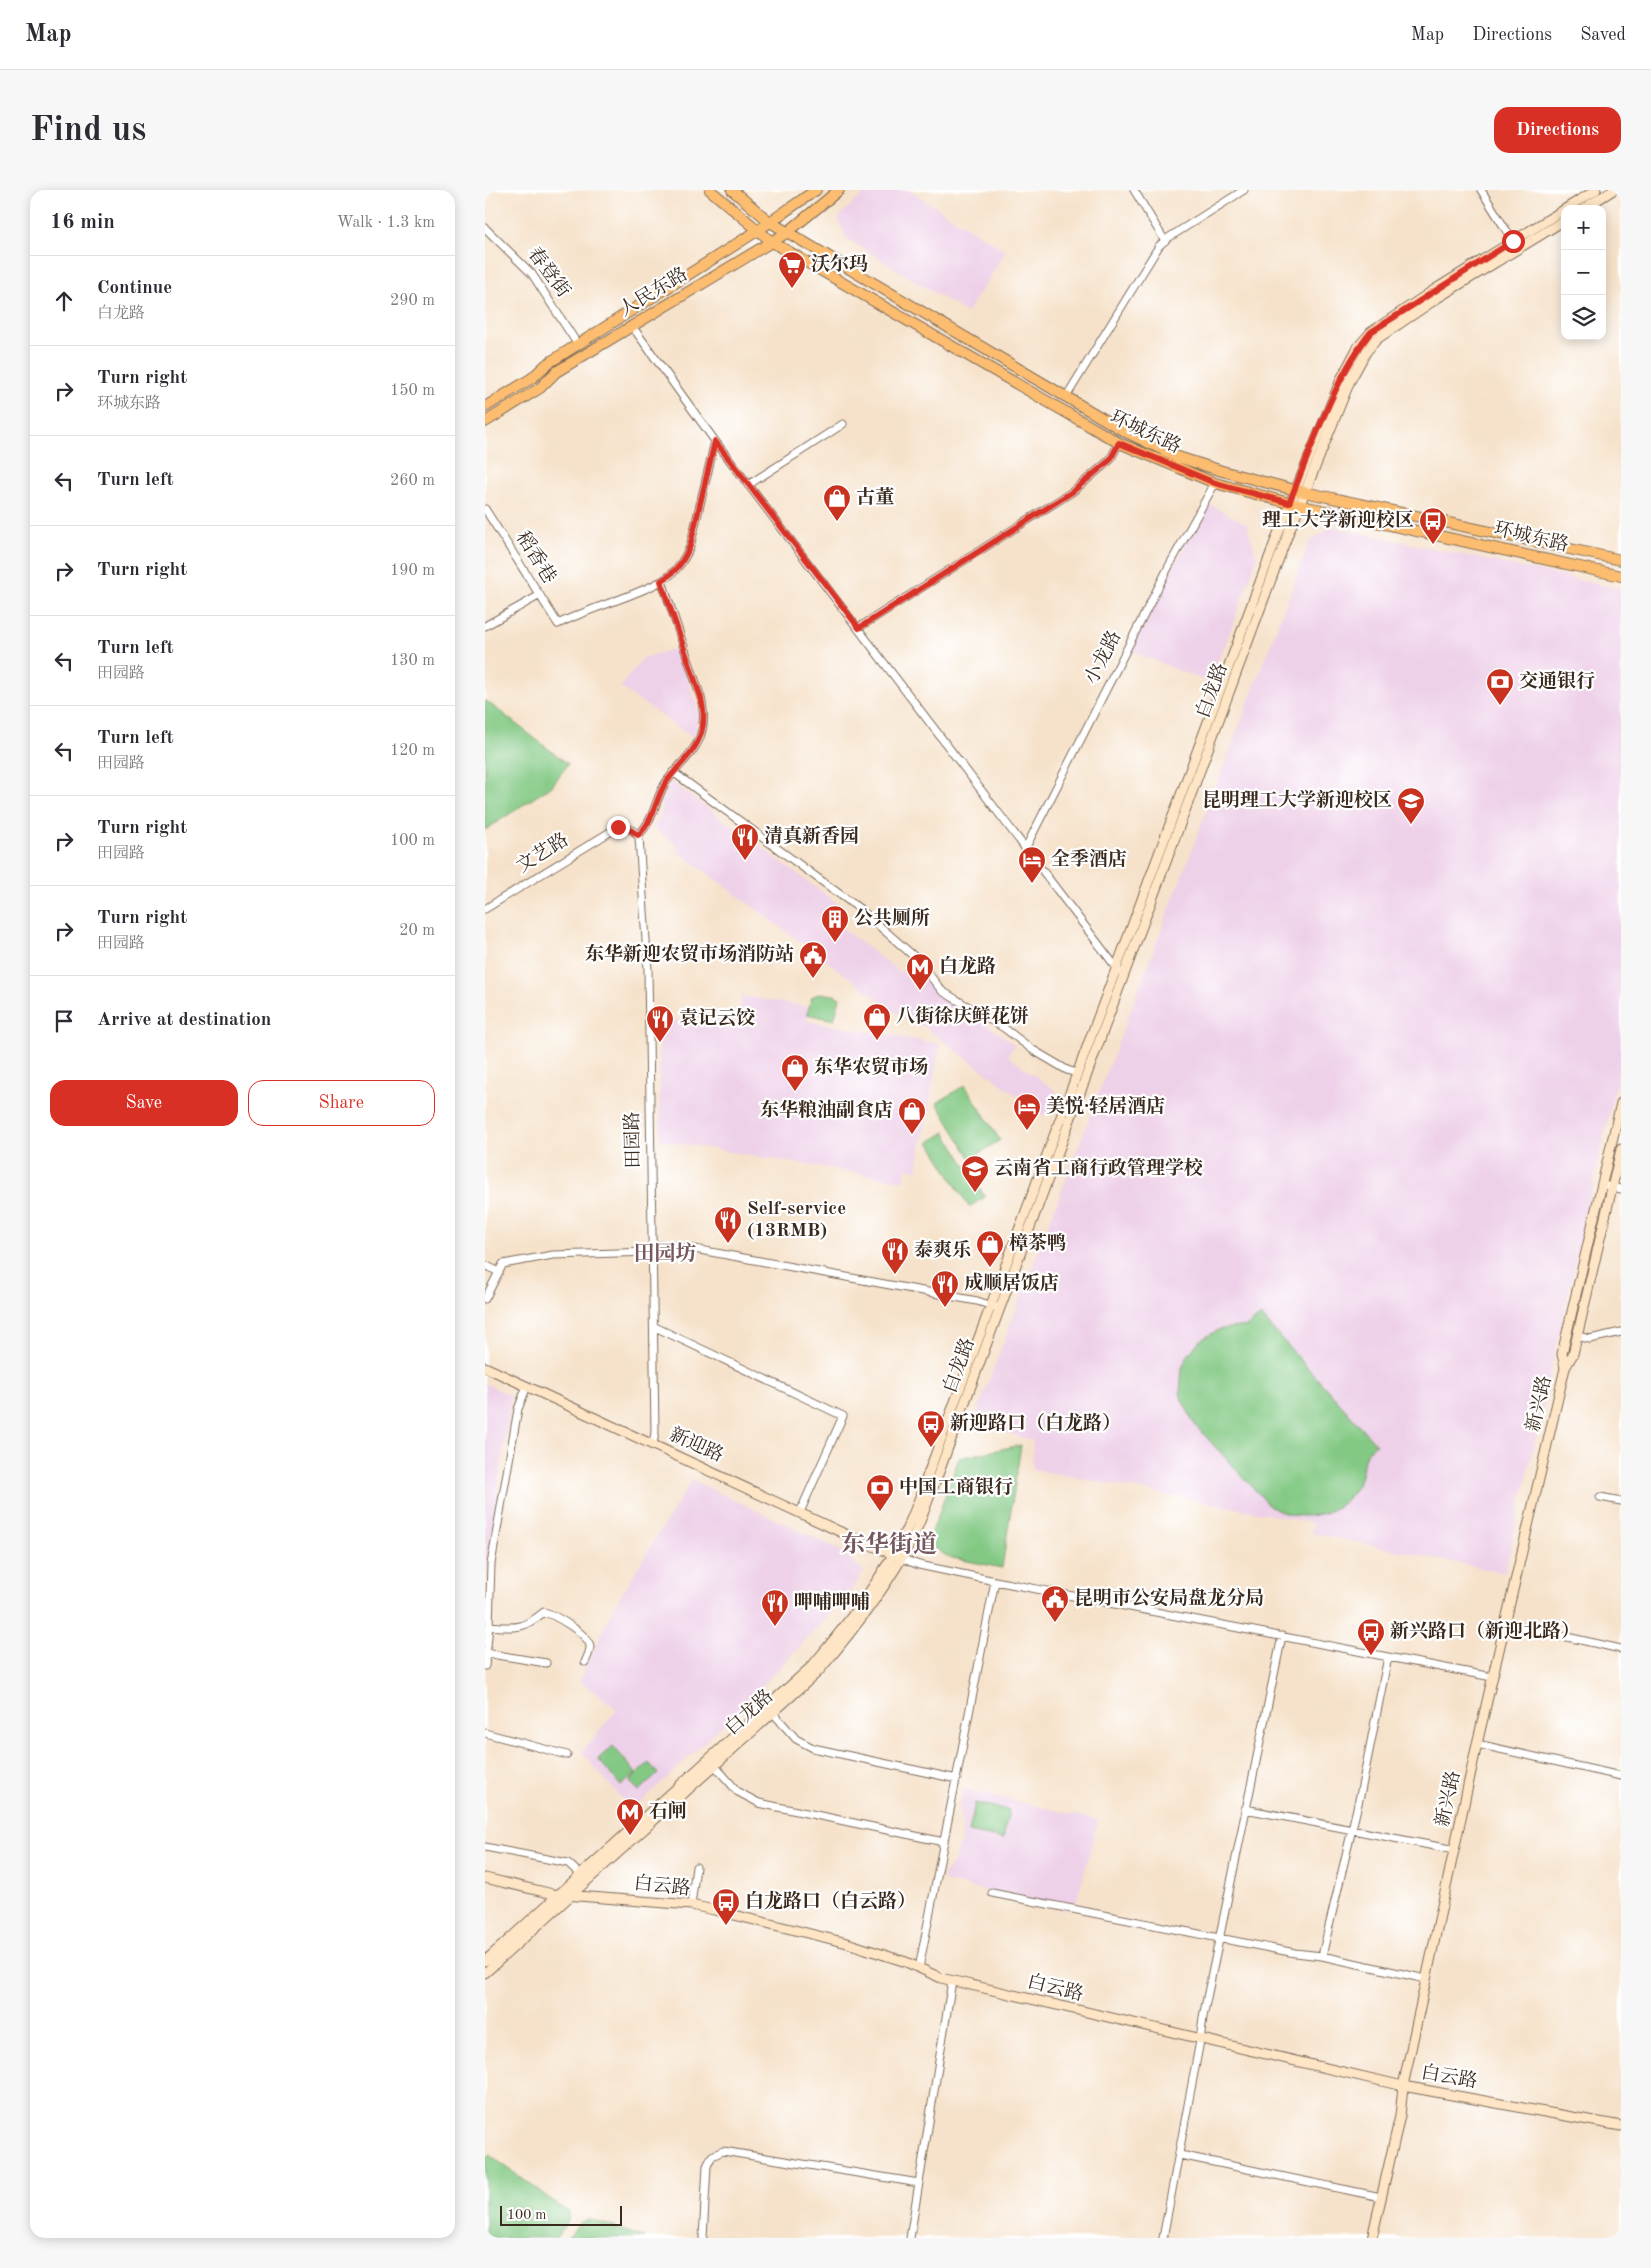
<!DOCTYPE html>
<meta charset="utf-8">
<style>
body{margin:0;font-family:"Old Standard TT","Noto Serif SC",serif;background:#f7f7f7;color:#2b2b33}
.controls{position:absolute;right:15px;top:15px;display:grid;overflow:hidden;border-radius:10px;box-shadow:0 2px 12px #0003}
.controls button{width:45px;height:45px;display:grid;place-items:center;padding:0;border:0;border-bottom:1px solid #e1e1e2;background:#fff;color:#2b2b33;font:25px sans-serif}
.scale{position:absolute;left:15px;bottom:12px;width:122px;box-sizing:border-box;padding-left:5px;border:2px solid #3b2a1e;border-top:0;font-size:14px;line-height:18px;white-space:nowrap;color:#3b2a1e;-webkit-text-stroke:4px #fff;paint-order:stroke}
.stop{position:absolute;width:15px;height:15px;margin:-11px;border:4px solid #d93025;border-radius:50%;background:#fff}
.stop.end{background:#d93025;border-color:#fff;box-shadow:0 1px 5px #0008}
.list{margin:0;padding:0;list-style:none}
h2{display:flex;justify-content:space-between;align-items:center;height:65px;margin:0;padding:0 20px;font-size:21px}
h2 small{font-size:16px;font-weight:400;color:#7c7c81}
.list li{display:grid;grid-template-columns:32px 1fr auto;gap:15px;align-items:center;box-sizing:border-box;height:90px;padding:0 20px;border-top:1px solid #e1e1e2}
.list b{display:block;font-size:19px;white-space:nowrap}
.list p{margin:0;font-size:16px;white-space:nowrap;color:#7c7c81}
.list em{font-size:16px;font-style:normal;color:#7c7c81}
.actions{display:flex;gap:10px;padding:15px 20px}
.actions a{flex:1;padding:11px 0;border:1px solid #d93025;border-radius:15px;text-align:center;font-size:18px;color:#d93025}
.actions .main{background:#d93025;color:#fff}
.icon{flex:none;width:28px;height:28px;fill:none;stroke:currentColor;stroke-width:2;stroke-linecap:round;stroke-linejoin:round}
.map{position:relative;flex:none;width:1136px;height:2048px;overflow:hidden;border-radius:15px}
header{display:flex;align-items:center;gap:30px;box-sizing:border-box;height:70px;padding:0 25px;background:#fff;border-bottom:1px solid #e1e1e2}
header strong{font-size:24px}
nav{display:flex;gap:28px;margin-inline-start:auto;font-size:18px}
.intro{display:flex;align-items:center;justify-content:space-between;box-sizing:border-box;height:120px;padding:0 30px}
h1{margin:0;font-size:35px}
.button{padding:12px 22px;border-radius:15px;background:#d93025;color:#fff;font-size:18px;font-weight:700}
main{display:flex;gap:30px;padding:0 30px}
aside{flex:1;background:#fff;border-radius:15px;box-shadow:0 2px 12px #0003}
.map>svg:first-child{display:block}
.built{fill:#eed0e8}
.green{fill:#83c984;stroke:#5f7a51}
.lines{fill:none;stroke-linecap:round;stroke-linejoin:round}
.street-casing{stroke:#7c6a5a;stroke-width:9}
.secondary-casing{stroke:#7c6a5a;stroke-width:11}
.primary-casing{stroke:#7c6a5a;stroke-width:12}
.street{stroke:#fff;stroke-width:7}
.secondary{stroke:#fee5c5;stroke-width:9}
.primary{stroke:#fcbd6f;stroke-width:10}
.route{stroke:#d93025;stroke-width:6}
.labels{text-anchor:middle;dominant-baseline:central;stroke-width:4.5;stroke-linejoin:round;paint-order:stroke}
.poi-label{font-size:19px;font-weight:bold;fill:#3b2a1e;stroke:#fff;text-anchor:start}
.street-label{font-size:19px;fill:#3b2a1e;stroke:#fff}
.quarter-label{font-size:21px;font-weight:bold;fill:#76595e;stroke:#fff}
.district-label{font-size:24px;font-weight:bold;fill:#76595e;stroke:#fff}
</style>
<header>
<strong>Map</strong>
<nav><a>Map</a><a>Directions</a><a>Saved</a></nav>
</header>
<div class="intro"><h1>Find us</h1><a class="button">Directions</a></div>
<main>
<aside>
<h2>16 min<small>Walk · 1.3 km</small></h2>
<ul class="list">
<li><svg class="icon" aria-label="ahead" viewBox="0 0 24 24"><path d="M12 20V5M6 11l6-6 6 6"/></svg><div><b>Continue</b><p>白龙路</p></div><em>290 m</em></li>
<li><svg class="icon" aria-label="right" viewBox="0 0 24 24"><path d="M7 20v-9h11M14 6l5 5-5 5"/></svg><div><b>Turn right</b><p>环城东路</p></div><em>150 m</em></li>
<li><svg class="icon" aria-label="left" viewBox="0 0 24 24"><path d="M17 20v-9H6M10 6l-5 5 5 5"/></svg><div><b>Turn left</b></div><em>260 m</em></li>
<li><svg class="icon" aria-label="right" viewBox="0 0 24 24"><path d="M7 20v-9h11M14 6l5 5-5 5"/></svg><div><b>Turn right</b></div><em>190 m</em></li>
<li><svg class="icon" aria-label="left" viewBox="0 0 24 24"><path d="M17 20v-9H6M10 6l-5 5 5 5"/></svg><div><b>Turn left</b><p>田园路</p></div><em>130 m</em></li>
<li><svg class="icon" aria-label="left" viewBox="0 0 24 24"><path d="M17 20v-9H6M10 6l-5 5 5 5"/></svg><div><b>Turn left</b><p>田园路</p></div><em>120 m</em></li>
<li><svg class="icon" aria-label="right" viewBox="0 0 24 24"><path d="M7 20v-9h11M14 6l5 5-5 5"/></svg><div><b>Turn right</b><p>田园路</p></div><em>100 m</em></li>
<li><svg class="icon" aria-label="right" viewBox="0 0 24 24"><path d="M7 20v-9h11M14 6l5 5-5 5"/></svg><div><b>Turn right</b><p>田园路</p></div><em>20 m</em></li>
<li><svg class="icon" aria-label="arrive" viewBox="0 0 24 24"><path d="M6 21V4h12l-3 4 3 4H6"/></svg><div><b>Arrive at destination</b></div></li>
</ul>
<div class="actions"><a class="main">Save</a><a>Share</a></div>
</aside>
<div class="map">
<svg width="1136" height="2048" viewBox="0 0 1136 2048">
<rect width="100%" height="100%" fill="#fff"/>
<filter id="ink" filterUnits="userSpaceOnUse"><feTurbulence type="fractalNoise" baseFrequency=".02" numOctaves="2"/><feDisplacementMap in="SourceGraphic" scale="10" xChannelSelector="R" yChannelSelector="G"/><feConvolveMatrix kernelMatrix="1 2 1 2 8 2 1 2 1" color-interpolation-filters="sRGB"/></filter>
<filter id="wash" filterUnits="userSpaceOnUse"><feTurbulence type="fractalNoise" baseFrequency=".0096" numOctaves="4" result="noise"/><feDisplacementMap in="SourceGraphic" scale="20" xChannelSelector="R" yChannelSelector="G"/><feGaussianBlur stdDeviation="1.12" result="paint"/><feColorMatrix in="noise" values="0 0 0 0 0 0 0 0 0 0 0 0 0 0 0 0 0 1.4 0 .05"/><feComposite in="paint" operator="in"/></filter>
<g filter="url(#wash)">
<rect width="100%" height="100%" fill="#f6e2ca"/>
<path class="built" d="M 383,0 L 423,0 L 521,61 L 482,123 L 361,48 L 353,30 L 357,23 Z
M 722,313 L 762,334 L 772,368 L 741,453 L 722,492 L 644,460 Z
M 848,337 L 1136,399 L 1136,872 L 1020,1383 L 827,1343 L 828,1333 L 547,1279 L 548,1251 L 488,1232 L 825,351 Z
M 192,458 L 212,517 L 213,529 L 208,548 L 135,497 L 158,468 Z
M 186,591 L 356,716 L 354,719 L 361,725 L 354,736 L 416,783 L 426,772 L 438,788 L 530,855 L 523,866 L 571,901 L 561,927 L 430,830 L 427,834 L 192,661 L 192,655 L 168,638 L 179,618 L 175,615 Z
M 257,806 L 325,817 L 322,831 L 455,854 L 432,980 L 421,978 L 419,991 L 175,950 L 174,828 L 205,831 L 234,830 L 253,833 Z
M 0,1193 L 26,1206 L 0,1392 Z
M 207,1290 L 353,1359 L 379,1381 L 366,1401 L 271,1503 L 147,1621 L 97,1562 L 132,1519 L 94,1491 L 131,1413 Z
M 478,1599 L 613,1630 L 592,1711 L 580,1720 L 459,1691 L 458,1685 L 469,1671 L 476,1652 L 477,1635 L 474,1615 Z"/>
<path class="green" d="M 0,510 L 83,574 L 67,596 L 0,640 Z
M 335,803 L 349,805 L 355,808 L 349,830 L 322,824 L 327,807 Z
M 480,895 L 515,950 L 486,969 L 452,913 Z
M 460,942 L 500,1007 L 484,1017 L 444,952 Z
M 776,1126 L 891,1254 C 872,1271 882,1271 874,1291 C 859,1326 818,1335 786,1317 L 710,1235 L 697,1210 L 695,1202 L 697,1178 L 704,1164 L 714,1151 L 735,1139 L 763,1136 Z
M 536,1255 L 517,1378 L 463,1367 L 443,1353 L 474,1268 Z
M 128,1556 L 151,1583 L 136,1596 L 113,1569 Z
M 164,1573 L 173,1584 L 154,1601 L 144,1591 Z
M 490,1613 L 524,1620 L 518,1649 L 484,1642 Z
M 5,1965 L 84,2023 L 83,2031 L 71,2048 L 7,2048 L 0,2044 L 0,1969 Z
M 104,2030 L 112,2031 L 160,2048 L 83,2048 L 96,2032 Z"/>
</g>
<g filter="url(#ink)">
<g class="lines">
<g class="street-casing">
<path id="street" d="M 649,0 L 680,51
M 996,0 L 1028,51
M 0,38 L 47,84 L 93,155
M 147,136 L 230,251 L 634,781
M 581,207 L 674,56 L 683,48 L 759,0
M 263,295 L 358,234
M 0,319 L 73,434 C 106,417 143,409 177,391
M 0,436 L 55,405
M 373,438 L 587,302 L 625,270 L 634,253
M 188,582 L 375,719 L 432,769 L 457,801 L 519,838 L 548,860 L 582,880 L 591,883
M 153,645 C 169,631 170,610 180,594 C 190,578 209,564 215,547 C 220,533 219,522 216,508 L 177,391 C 191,382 198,372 205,357 L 230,251
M 540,659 L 684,376 L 730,293
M 0,719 L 133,637 C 143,637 148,639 154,647 L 163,780 L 170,1242 L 168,1255
M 1123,996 L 1136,999
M 166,1055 L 193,1056 L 492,1111 L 514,1118
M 0,1075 L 14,1082
M 0,1109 L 18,1074 L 68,1065 L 166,1062
M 170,1137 L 358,1226 L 315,1322
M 1092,1146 L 1105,1149 L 1136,1142
M 1115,1307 L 1136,1311
M 413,1367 L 434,1375 L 510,1391 L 1007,1487
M 1019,1433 L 1136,1459
M 4,1436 C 31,1438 37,1440 59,1422 C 70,1425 105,1445 105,1457 C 105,1462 102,1468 100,1472
M 0,1463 L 61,1473
M 0,1476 L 4,1436 L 6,1374 L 33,1219 L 42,1196
M 289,1524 L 311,1549 L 328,1558 L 472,1589
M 0,1543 L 82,1565
M 992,1554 L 1136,1586
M 230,1576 L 253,1602 L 274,1613 L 459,1652
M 760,1619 L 970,1660
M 0,1657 L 83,1673 L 96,1685
M 507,1703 L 810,1763 L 837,1766 L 941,1789
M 206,1715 L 211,1677
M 837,1766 L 876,1601 L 903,1467
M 434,1778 L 510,1391
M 695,1965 L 896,2007
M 218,2048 L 222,1976 L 227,1966 L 238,1961 L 434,1993
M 425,2048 L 467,1791
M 678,2048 L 715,1851 L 718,1827 L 797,1446"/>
</g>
<g class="secondary-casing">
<path id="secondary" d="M 1080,19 L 1111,0
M 1098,19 L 1128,0
M 0,1177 L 373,1350 L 408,1364
M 1080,1178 L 1077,1164 L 1136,913
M 0,1688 L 68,1704 L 206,1715 L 229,1720 L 362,1753 L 421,1772 L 456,1788 L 918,1896 L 1136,1936
M 0,1771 L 327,1476 C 361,1436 396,1391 419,1344 C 429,1326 435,1306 442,1287 L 794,341 L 857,187 L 873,157 L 886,142 L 949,100 L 1080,19
M 0,1783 L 333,1482 C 368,1441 404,1395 428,1347 C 437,1329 443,1309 451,1290 L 803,344 L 865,191 L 881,162 L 892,149 L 954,107 L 1080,30
M 887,2048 L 915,1926 L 918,1896 L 992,1554 L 1080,1178 L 1088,1164 L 1136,959"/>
</g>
<g class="primary-casing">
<path id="primary" d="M 225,0 L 287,52 L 634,253 L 730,293 L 804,313 L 1136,386
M 247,0 L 285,32 L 639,241 L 693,267 L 737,281 L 810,300 L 1136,370
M 0,217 L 47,188 L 62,174 L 272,41 L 331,0
M 0,232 L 55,198 L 71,182 L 303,42 L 354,0"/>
</g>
<use href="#street" class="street"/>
<use href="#secondary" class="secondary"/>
<use href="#primary" class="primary"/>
</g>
</g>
<g class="lines" filter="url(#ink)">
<path class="route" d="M 133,637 L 141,637 L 153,645 C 169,631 170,610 180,594 C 190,578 209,564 215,546 C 220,533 219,522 216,508 L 176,391 C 191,382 198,372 205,356 L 230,251 L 374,438 L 587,302 L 625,270 L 634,253 L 730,293 L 804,313 C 826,260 850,186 886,142 L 1028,51"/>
</g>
<defs>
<g id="supermarket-pin" transform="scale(1.4375)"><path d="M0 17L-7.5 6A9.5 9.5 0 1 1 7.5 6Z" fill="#c8321e" stroke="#fff"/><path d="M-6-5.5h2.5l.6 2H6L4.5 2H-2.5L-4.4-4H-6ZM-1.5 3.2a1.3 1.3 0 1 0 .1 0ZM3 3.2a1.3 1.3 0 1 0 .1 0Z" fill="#fff"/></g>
<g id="shop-pin" transform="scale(1.4375)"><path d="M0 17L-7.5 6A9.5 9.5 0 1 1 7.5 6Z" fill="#c8321e" stroke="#fff"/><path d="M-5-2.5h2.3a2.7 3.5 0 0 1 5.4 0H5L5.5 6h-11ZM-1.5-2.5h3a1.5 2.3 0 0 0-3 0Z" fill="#fff"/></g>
<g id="bus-pin" transform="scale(1.4375)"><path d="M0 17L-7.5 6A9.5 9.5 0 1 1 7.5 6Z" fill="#c8321e" stroke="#fff"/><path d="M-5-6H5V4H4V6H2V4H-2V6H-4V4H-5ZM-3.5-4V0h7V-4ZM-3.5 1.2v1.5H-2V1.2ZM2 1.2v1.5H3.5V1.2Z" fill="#fff"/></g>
<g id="bank-pin" transform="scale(1.4375)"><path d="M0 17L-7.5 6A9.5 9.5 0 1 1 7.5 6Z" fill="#c8321e" stroke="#fff"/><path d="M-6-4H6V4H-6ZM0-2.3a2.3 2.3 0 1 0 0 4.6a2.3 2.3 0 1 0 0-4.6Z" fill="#fff"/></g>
<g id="university-pin" transform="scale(1.4375)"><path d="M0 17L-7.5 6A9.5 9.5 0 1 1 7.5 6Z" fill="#c8321e" stroke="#fff"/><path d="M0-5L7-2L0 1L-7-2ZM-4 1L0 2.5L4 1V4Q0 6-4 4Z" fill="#fff"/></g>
<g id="restaurant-pin" transform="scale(1.4375)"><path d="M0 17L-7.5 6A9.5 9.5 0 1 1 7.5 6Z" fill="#c8321e" stroke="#fff"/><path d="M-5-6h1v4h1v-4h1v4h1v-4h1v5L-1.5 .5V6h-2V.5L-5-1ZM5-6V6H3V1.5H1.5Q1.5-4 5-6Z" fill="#fff"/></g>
<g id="hotel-pin" transform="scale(1.4375)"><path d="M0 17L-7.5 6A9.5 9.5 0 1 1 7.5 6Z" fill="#c8321e" stroke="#fff"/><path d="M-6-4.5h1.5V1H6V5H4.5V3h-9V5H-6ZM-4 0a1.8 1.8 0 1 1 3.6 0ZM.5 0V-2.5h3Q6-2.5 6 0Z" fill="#fff"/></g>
<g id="building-pin" transform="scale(1.4375)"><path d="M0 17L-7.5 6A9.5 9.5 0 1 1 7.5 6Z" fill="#c8321e" stroke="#fff"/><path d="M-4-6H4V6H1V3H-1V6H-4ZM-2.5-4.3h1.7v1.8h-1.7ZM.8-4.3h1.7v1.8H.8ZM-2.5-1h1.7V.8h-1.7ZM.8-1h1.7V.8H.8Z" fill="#fff"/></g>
<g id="civic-pin" transform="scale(1.4375)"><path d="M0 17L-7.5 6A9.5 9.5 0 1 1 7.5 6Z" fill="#c8321e" stroke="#fff"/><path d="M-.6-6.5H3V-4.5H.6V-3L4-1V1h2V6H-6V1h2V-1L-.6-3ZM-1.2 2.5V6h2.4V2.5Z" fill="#fff"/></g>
<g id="metro-pin" transform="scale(1.4375)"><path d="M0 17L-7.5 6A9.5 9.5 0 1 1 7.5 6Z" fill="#c8321e" stroke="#fff"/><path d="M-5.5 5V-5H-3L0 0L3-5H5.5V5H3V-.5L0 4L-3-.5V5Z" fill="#fff"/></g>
<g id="school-pin" transform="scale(1.4375)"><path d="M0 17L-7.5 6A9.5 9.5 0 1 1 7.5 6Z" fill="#c8321e" stroke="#fff"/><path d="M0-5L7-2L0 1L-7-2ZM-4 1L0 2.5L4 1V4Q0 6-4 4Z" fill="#fff"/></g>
</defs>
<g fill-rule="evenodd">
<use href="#supermarket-pin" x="307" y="75"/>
<use href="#shop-pin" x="352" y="308"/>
<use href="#bus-pin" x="948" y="331"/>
<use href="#bank-pin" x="1015" y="492"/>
<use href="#university-pin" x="926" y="611"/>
<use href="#restaurant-pin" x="260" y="647"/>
<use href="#hotel-pin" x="547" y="670"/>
<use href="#building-pin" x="350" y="729"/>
<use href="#civic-pin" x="328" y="765"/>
<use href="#metro-pin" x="435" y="777"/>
<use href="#shop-pin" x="392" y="827"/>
<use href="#restaurant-pin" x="175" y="829"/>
<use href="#shop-pin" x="310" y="878"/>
<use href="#hotel-pin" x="542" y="917"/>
<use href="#shop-pin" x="427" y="921"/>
<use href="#school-pin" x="490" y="979"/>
<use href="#restaurant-pin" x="243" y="1030"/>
<use href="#shop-pin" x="505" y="1054"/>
<use href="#restaurant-pin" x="410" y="1061"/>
<use href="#restaurant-pin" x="460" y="1094"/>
<use href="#bus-pin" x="446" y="1234"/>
<use href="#bank-pin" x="395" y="1298"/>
<use href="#civic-pin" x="570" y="1409"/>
<use href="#restaurant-pin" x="290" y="1413"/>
<use href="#bus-pin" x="886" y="1442"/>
<use href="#metro-pin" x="145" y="1622"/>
<use href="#bus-pin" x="241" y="1712"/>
</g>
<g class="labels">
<g class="poi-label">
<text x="326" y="75">沃尔玛</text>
<text x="371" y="308">古董</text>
<text x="929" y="331" text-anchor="end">理工大学新迎校区</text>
<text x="1034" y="492">交通银行</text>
<text x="907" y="611" text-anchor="end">昆明理工大学新迎校区</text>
<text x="279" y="647">清真新香园</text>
<text x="566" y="670">全季酒店</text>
<text x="369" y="729">公共厕所</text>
<text x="309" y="765" text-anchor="end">东华新迎农贸市场消防站</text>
<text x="454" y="777">白龙路</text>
<text x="411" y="827">八街徐庆鲜花饼</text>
<text x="194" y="829">袁记云饺</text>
<text x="329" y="878">东华农贸市场</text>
<text x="561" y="917">美悦·轻居酒店</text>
<text x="408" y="921" text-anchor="end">东华粮油副食店</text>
<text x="509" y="979">云南省工商行政管理学校</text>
<text x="262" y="1019">Self-service<tspan x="262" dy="22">(13RMB)</tspan></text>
<text x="524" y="1054">樟茶鸭</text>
<text x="429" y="1061">泰爽乐</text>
<text x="479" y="1094">成顺居饭店</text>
<text x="465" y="1234">新迎路口（白龙路）</text>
<text x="414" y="1298">中国工商银行</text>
<text x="589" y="1409">昆明市公安局盘龙分局</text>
<text x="309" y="1413">呷哺呷哺</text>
<text x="905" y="1442">新兴路口（新迎北路）</text>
<text x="164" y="1622">石闸</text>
<text x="260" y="1712">白龙路口（白云路）</text>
</g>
<g class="street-label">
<text transform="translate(63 83) rotate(53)">春登街</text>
<text transform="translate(169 103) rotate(-31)">人民东路</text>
<text transform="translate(660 243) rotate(25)">环城东路</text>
<text transform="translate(1046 348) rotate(13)">环城东路</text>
<text transform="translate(50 368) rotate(58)">稻香巷</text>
<text transform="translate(619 468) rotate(-63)">小龙路</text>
<text transform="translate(728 501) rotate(-70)">白龙路</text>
<text transform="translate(58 664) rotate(-32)">文艺路</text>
<text transform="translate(149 950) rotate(-91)">田园路</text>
<text transform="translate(475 1176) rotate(-70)">白龙路</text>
<text transform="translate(1055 1214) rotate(-77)">新兴路</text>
<text transform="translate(211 1256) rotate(24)">新迎路</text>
<text transform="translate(265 1523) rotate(-42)">白龙路</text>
<text transform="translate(964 1609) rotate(-78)">新兴路</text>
<text transform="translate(177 1697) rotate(6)">白云路</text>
<text transform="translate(570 1799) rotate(14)">白云路</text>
<text transform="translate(964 1888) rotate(10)">白云路</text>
</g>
<g class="quarter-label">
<text x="180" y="1064">田园坊</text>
</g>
<g class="district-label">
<text x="404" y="1356">东华街道</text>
</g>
</g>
</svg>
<div class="controls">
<button>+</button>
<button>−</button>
<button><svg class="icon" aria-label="layers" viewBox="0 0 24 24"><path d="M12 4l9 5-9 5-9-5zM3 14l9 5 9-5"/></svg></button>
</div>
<div class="scale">100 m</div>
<div class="stop" style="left:1028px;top:51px"></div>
<div class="stop end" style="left:133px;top:637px"></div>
</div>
</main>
